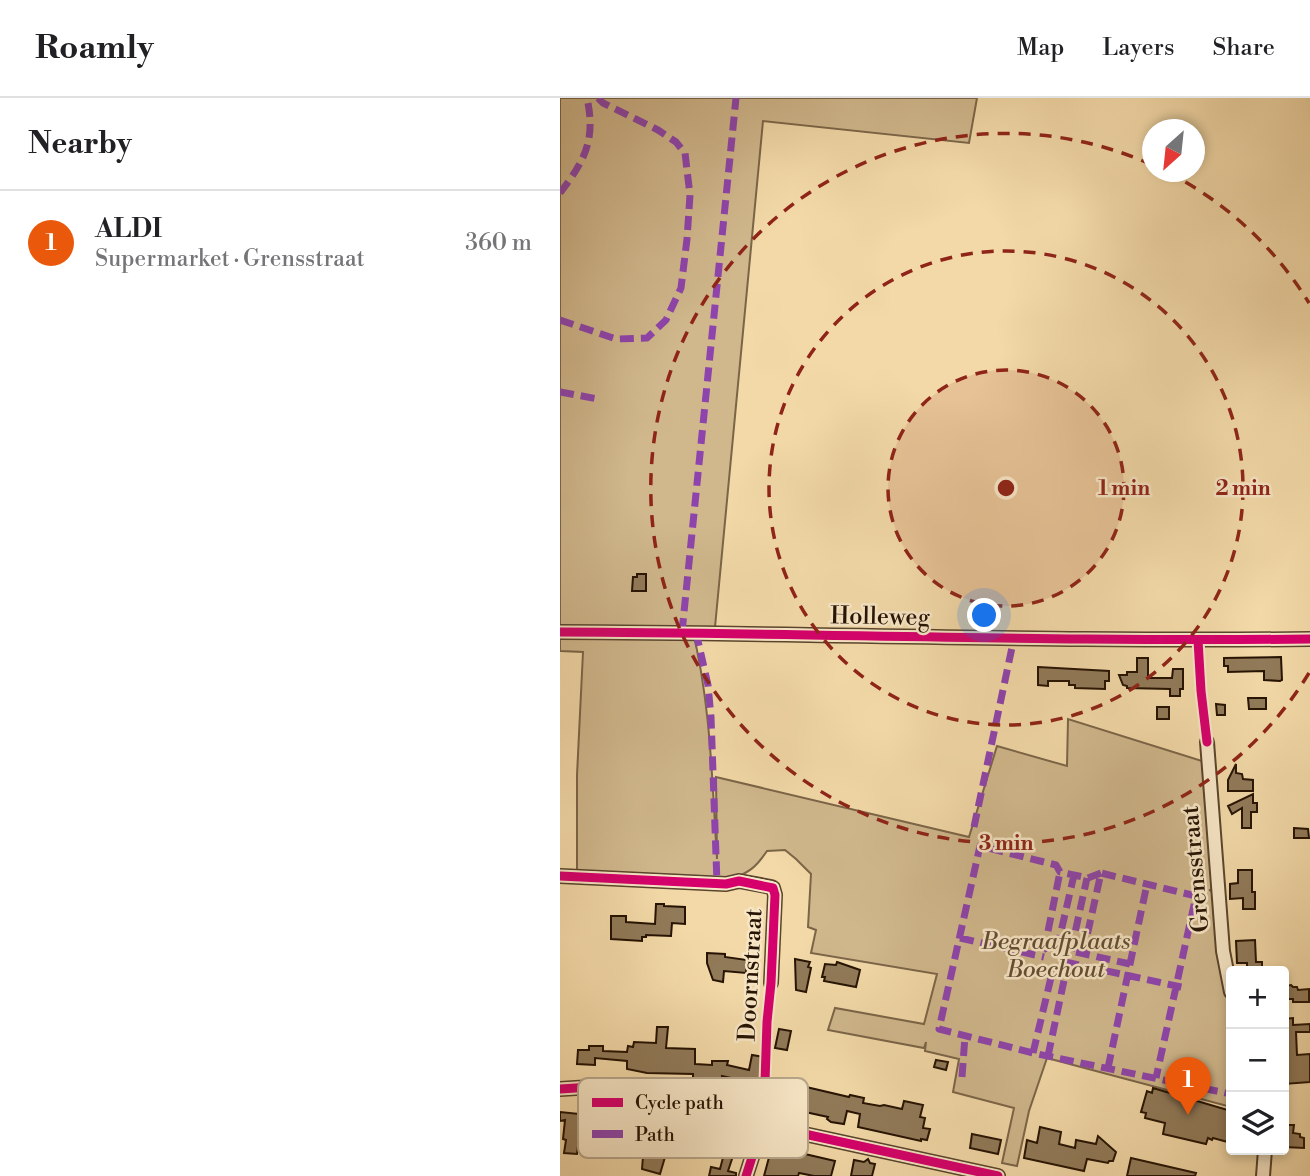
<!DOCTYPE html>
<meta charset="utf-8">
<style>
body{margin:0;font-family:"Libre Bodoni",serif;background:#f6f6f6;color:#202124}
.controls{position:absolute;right:21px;bottom:21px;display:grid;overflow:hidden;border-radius:7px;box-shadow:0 4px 10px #0003}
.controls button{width:63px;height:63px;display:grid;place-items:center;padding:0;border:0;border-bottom:2px solid #e0e0e0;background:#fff;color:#202124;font:35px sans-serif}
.compass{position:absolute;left:582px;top:21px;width:63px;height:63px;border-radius:50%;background:#fff;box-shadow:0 4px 10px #0003;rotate:207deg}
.you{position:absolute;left:425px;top:518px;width:24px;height:24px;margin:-18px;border:5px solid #fff;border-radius:50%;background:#1a73e8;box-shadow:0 0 0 10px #1a73e833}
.badge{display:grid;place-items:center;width:46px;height:46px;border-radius:50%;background:#ea580c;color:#fff;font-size:23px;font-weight:700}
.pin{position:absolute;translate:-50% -58px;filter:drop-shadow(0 2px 4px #0008)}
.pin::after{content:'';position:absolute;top:37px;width:24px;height:21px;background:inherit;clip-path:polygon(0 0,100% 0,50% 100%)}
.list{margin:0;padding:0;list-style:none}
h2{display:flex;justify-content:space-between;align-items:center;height:91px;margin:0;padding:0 28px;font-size:30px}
h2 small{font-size:23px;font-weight:400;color:#757577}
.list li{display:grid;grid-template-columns:46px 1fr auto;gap:21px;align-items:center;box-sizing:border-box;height:105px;padding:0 28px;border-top:2px solid #e0e0e0}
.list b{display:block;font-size:26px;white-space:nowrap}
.list p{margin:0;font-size:23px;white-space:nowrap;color:#757577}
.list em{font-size:23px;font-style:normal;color:#757577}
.icon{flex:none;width:38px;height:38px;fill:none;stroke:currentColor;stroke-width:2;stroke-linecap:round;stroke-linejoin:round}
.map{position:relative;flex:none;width:750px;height:1078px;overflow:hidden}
header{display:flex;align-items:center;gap:42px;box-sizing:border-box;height:98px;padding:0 35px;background:#fff;border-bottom:2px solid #e0e0e0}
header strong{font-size:33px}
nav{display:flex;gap:38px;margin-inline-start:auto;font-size:24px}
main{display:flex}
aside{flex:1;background:#fff}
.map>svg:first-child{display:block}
.green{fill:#d0b78c;stroke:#7b6548;stroke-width:2}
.building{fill:#917a59;stroke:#261303;stroke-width:2}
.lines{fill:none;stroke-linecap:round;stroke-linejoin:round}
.minor-casing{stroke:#59442c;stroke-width:16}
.minor{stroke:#f7e6c6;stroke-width:12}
.quiet{stroke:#8e44ad;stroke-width:7;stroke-dasharray:14 7;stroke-linecap:butt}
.cycleway-casing{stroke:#f7e6c6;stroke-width:13}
.cycleway{stroke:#d6006c;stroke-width:9}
.ring{fill:none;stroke:#8f2418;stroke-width:3.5;stroke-dasharray:12 9}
.labels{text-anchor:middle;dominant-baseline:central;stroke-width:5;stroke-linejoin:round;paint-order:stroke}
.street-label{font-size:24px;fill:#261303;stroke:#f7e6c6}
.park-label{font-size:24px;font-style:italic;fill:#624c33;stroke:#f7e6c6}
.key{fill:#f7e6c6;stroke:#b8a78c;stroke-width:2}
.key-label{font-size:19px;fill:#261303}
.centre{fill:#8f2418;stroke:#f7e6c6;stroke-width:3.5}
.ring-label{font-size:21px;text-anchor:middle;font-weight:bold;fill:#8f2418;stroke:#f7e6c6;stroke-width:5;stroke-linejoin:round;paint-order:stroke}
</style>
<header>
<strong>Roamly</strong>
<nav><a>Map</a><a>Layers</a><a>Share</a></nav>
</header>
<main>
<aside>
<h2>Nearby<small></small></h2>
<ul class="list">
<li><span class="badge">1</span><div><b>ALDI</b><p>Supermarket · Grensstraat</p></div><em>360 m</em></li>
</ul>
</aside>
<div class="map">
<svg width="750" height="1078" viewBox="0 0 750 1078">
<rect width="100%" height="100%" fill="#f3d9a8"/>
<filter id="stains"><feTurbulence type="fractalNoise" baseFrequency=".00286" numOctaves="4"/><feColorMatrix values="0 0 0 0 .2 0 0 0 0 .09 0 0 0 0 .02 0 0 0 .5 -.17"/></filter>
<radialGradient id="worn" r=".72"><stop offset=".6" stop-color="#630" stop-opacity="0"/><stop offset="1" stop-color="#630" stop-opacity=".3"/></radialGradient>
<path class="green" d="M 0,0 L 417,0 L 409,45 L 203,23 L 155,529 L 132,530 C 151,606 152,684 157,761 L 156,679 L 409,739 L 437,648 L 507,668 L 508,621 L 642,663 L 653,792 L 649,792 L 654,794 L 662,878 L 671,911 L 671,1009 L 487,960 L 469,1013 L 457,1068 L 442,1065 L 454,1010 L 393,994 L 399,961 L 365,953 L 366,944 L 364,950 L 268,932 L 275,910 L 364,926 L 377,876 L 251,855 L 256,832 L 248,829 L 251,776 L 236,761 L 225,752 L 207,753 C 196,769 190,774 172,781 L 17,775 L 17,677 L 23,554 L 0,553 Z"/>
<path class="building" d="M 77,476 L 86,476 L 86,493 L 72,493 L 73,479 L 77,479 Z
M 721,559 L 722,582 L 720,583 L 704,582 L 704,573 L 668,574 L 668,568 L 664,568 L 664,560 Z
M 577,560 L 588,560 L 588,580 L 612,580 L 613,571 L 623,571 L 623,591 L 620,591 L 620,598 L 610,598 L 610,591 L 567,590 L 567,588 L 563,587 L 559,577 L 567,577 L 567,574 L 577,574 Z
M 478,569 L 549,573 L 549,583 L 545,583 L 545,591 L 515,590 L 515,587 L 509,587 L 509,583 L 488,583 L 488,588 L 478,587 Z
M 688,600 L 706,600 L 706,611 L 689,611 Z
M 656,606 L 665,607 L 665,617 L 657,617 Z
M 597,609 L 609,609 L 609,621 L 597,621 Z
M 676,666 L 676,675 L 682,676 L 683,681 L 693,682 L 693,693 L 668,693 L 668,682 Z
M 693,696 L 693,705 L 697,705 L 697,714 L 691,714 L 691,730 L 682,730 L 682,710 L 672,716 L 668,708 Z
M 734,730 L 748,731 L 749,740 L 734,740 Z
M 678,772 L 692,772 L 692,794 L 695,794 L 695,811 L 683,811 L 683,800 L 670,801 L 670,786 L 678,785 Z
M 96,806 L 104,806 L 104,808 L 125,809 L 125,826 L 112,825 L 111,838 L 86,837 L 86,839 L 82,839 L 82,843 L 51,841 L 51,818 L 66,818 L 66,824 L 95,826 Z
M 695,842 L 696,864 L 702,864 L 702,872 L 687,873 L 687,865 L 677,865 L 676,843 Z
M 147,855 L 165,856 L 165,859 L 187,862 L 186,875 L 164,873 L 163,884 L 153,882 L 147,865 Z
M 235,861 L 250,864 L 248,869 L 251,870 L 246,894 L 236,892 Z
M 277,864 L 300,872 L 296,889 L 264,883 L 265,879 L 262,879 L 265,866 L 276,867 Z
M 731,887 L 733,889 L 737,889 L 738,892 L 749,891 L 749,904 L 733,904 L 733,901 L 726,901 L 725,888 Z
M 733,920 L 733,927 L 750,926 L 750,934 L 736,934 L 737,957 L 750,956 L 750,984 L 724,986 L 724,921 Z
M 97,929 L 108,929 L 106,950 L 135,951 L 135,966 L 152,967 L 152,963 L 168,963 L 167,967 L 189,972 L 192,957 L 204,959 L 203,977 L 202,977 L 200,986 L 192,985 L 190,995 L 186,994 L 185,997 L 177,995 L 180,982 L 162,978 L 161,986 L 133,985 L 133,976 L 87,975 L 67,971 L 67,963 L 35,960 L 35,967 L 17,966 L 18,952 L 29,952 L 29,948 L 43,948 L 43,953 L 67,954 L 68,948 L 73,949 L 74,944 L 96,945 Z
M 219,931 L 231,933 L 227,952 L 215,950 Z
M 376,962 L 388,964 L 386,972 L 374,969 Z
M 242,988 L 289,999 L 290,997 L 304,1000 L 303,1005 L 320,1008 L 324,1007 L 342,1011 L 344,1003 L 363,1007 L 360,1019 L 365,1020 L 363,1030 L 370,1031 L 367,1042 L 361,1041 L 361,1043 L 298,1029 L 300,1016 L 287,1013 L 284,1026 L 271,1024 L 267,1021 L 268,1019 L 245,1014 L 244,1018 L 228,1014 L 232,996 L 240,997 Z
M 593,990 L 671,1013 L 671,1045 L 653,1040 L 652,1042 L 648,1040 L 646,1046 L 603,1036 L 605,1025 L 585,1020 L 586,1015 L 581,1014 L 587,993 L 592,995 Z
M 20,1004 L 89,1008 L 127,1019 L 121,1044 L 108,1040 L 110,1033 L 85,1027 L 84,1032 L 31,1027 L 30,1031 L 26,1031 L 25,1041 L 19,1040 L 17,1056 L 4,1055 L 6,1042 L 3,1041 L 5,1022 L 0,1023 L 0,1014 L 19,1016 Z
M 144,1025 L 183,1035 L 176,1059 L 173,1058 L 168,1073 L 176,1075 L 176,1078 L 149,1078 L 151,1069 L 160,1071 L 165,1052 L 148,1047 L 144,1045 L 144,1044 L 140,1042 Z
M 724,1027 L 734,1027 L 733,1035 L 740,1036 L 740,1039 L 744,1040 L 744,1050 L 724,1049 Z
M 480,1029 L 501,1034 L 499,1046 L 515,1050 L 516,1042 L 536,1046 L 538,1038 L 556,1054 L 553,1063 L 549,1063 L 548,1065 L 527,1061 L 524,1073 L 464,1060 L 467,1042 L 477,1045 Z
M 412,1036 L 441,1042 L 438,1056 L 410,1050 Z
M 84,1046 L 89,1047 L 97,1056 L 105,1059 L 100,1076 L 82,1071 Z
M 211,1052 L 231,1057 L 232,1053 L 275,1063 L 271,1078 L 254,1078 L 239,1075 L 238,1078 L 204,1078 Z
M 571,1060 L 636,1075 L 635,1078 L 567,1078 Z
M 308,1061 L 310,1065 L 315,1066 L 312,1078 L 291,1078 L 294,1062 L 304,1064 Z"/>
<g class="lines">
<g class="minor-casing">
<path id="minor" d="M 0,534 C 250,535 500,544 750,541
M 647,644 L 663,853 L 671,894
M 0,778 L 166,786 L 179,783 L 211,789 L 213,790 L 215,797 L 211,885
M 0,991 L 47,988 L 68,990 L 118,1001 L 226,1032 L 438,1078
M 186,1078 L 203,1025
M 703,1078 L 705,1052"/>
</g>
<use href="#minor" class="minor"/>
<path class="quiet" d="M 0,95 C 25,62 36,42 27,0
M 0,222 L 56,241 L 87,240 L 106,222 L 121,190 L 127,141 L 130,97 L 125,55 L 116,44 L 98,32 L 43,5 L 38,0
M 0,294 L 38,301
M 122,534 L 176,0
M 136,534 L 148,587 L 151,619 L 157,785
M 414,729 L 454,540
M 541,775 L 528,780 L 500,774 L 496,767 L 420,748 L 379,931 L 473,955 L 671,996
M 400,840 L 484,859
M 497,851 L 514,777
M 488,853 L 485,848 L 500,774
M 511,853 L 527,780
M 516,854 L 570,866
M 523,856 L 541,775 L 636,798 L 596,980
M 505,864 L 626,890
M 473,955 L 493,871
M 488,958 L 506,873 L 503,868
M 548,970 L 587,786
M 402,979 L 405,938"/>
<g class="cycleway-casing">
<path id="cycleway" d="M 0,534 C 250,535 500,544 750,541
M 638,542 L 641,593 L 647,644
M 0,778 L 166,786 L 179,783 L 213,790 L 215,797 L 211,885 L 207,924 L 204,1014 L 203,1025 L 186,1078
M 0,991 L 47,988 L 68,990 L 118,1001 L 226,1032 L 438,1078"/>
</g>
<use href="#cycleway" class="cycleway"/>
</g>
<circle cx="446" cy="390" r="118" fill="#8f2418" fill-opacity=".12"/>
<g class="ring">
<circle cx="446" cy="390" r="118"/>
<circle cx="446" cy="390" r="237"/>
<path d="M749 575A355 355 0 1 1 590 66M607 74A355 355 0 0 1 749 205"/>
</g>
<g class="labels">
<g class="street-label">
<text transform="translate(320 519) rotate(1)">Holleweg</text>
<text transform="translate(636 771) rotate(-95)">Grensstraat</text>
<text transform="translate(191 877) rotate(-87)">Doornstraat</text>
</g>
<g class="park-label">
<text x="496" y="844">Begraafplaats<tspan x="496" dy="28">Boechout</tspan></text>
</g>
</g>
<rect x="18" y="980" width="230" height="80" rx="10" class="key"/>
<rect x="32" y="1000" width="31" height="9" fill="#d6006c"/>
<rect x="32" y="1032" width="31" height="8" fill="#8e44ad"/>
<g class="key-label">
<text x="75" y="1011">Cycle path</text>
<text x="75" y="1043">Path</text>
</g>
<circle cx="446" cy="390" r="10" class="centre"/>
<g class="ring-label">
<text x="564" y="397">1 min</text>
<text x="683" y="397">2 min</text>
<text x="446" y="752">3 min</text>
</g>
<rect width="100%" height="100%" filter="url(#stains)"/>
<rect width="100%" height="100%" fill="url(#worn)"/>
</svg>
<div class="controls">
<button>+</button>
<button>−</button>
<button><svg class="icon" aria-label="layers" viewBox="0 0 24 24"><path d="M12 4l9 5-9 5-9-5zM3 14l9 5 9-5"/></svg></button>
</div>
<svg class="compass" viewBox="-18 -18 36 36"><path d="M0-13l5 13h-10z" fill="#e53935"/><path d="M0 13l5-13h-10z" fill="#757577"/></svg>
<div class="you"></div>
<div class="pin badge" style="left:628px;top:1017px">1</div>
</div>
</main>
